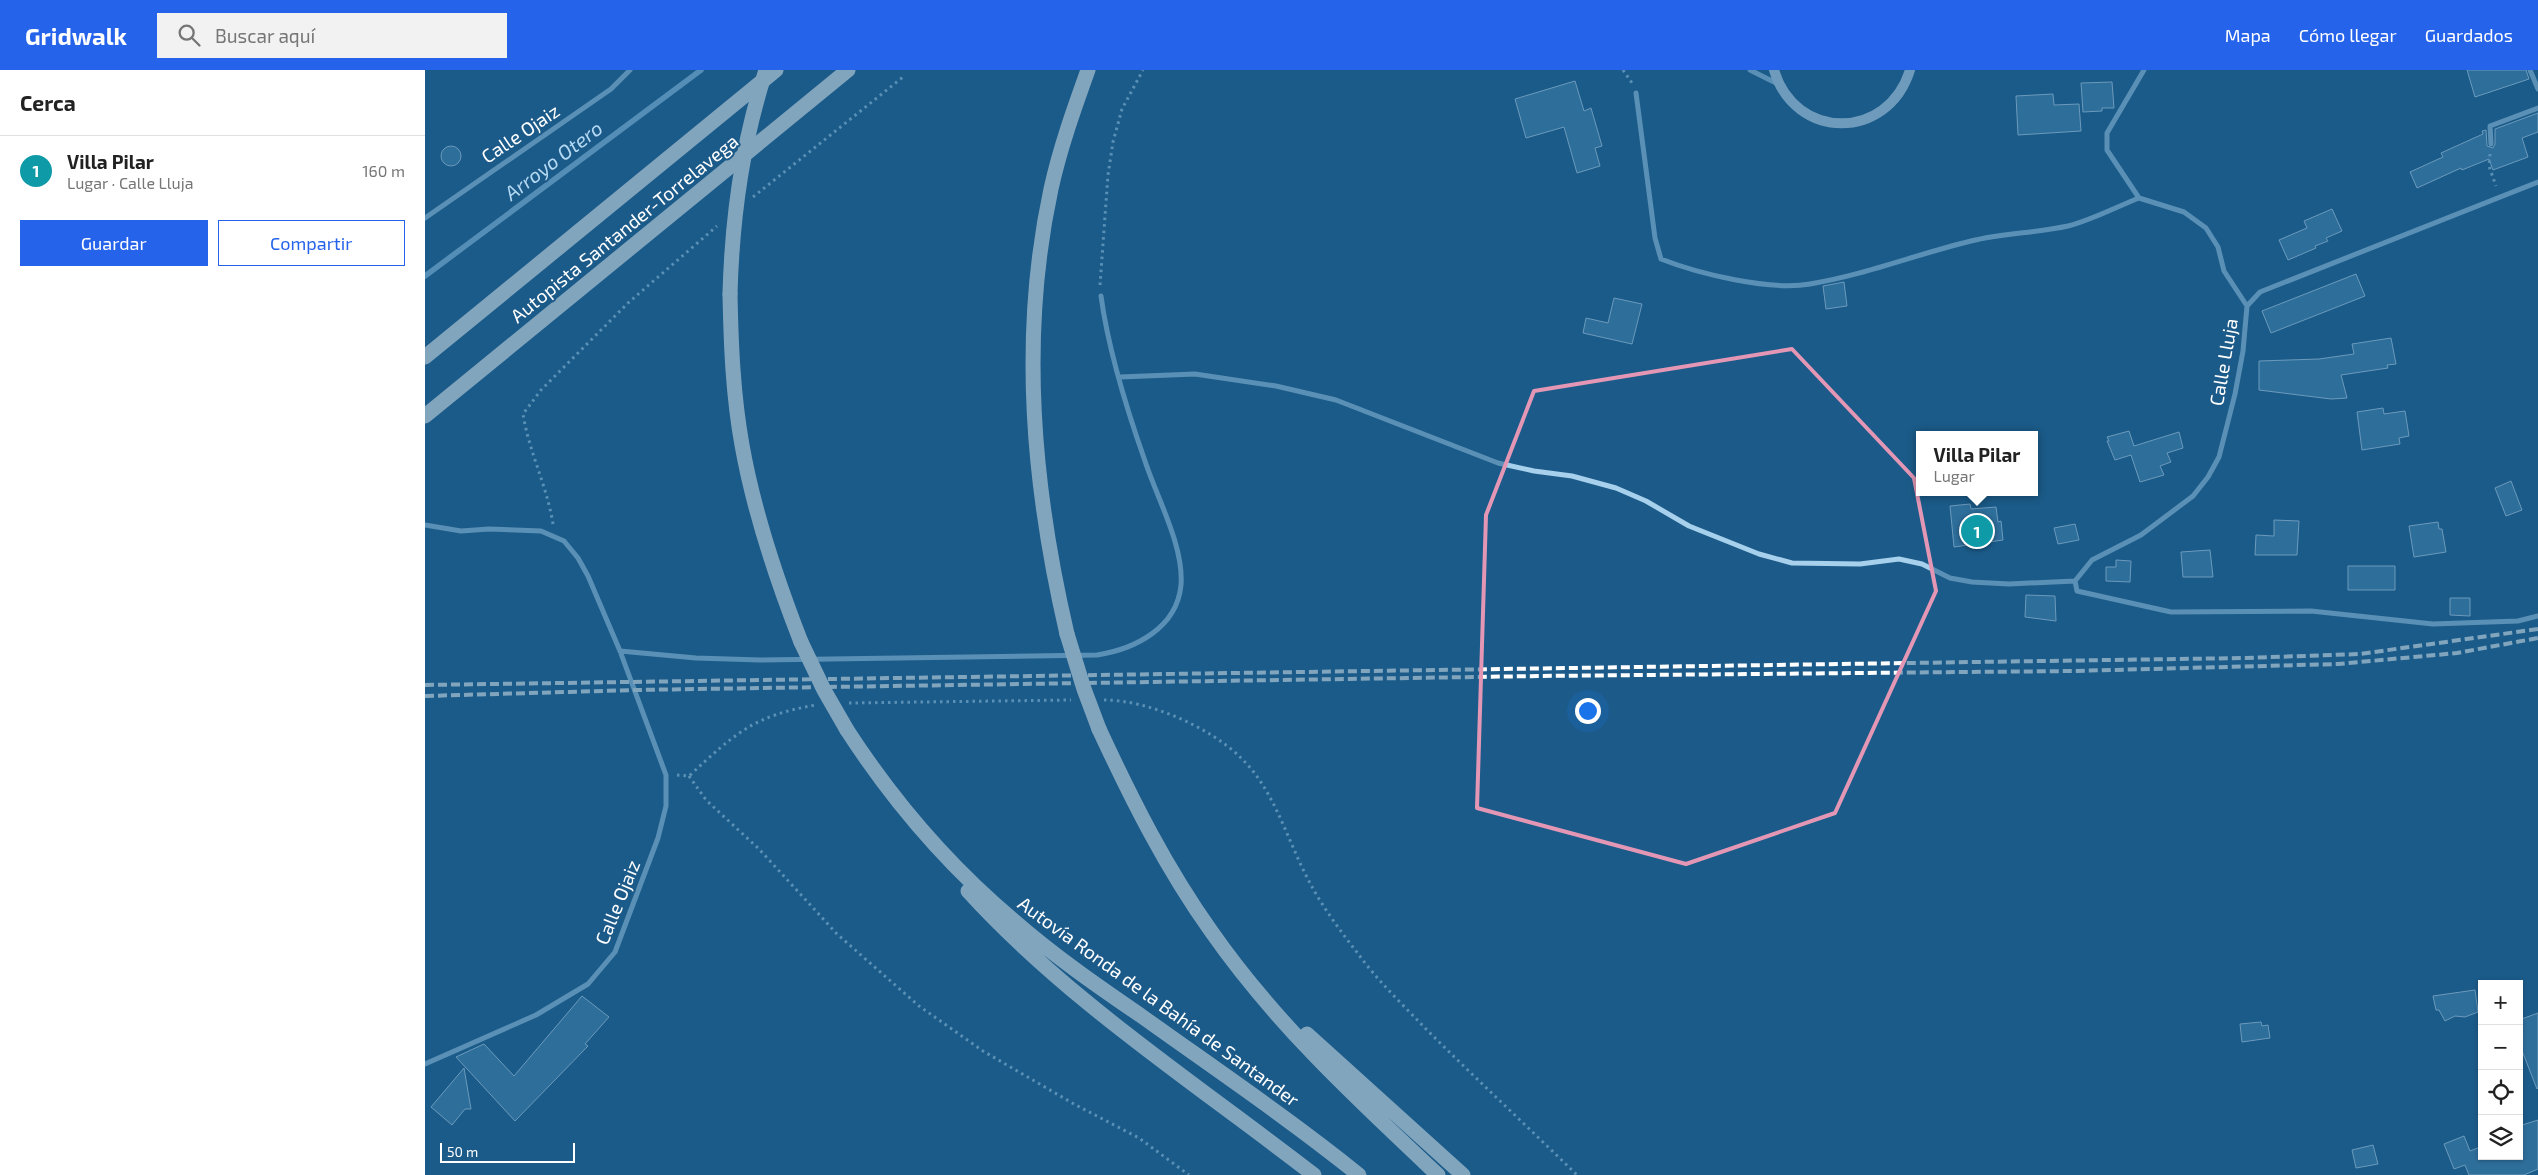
<!DOCTYPE html>
<html lang="es">
<meta charset="utf-8">
<style>
body{margin:0;font-family:"Exo 2",sans-serif;background:#f2f2f2;color:#222}
.controls{position:absolute;right:15px;bottom:15px;display:grid;overflow:hidden;border-radius:0px;box-shadow:0 1px 4px #0004}
.controls button{width:45px;height:45px;display:grid;place-items:center;padding:0;border:0;border-bottom:1px solid #e0e0e0;background:#fff;color:#222;font:25px sans-serif}
.scale{position:absolute;left:15px;bottom:12px;width:135px;box-sizing:border-box;padding-left:5px;border:2px solid #fff;border-top:0;font-size:14px;line-height:18px;white-space:nowrap;color:#fff;-webkit-text-stroke:4px #1c5b89;paint-order:stroke}
.you{position:absolute;left:1162px;top:640px;width:18px;height:18px;margin:-12px;border:4px solid #fff;border-radius:50%;background:#1a73e8;box-shadow:0 0 0 8px #1a73e833}
.badge{display:grid;place-items:center;width:32px;height:32px;border-radius:50%;background:#2563eb;color:#fff;font-size:16px;font-weight:700}
.pin{position:absolute;translate:-50% -50%;border:2px solid #fff;box-shadow:0 1px 5px #0006}
.popup{position:absolute;left:1491px;top:361px;width:122px;height:65px;box-sizing:border-box;display:grid;place-content:center;border-radius:0px;background:#fff;filter:drop-shadow(0 1px 4px #0005);font-size:16px;white-space:nowrap;color:#767676}
.popup b{font-size:19px;color:#222}
.popup::after{content:'';position:absolute;left:50%;top:100%;margin-left:-10px;border:10px solid transparent;border-top-color:#fff}
.list{margin:0;padding:0;list-style:none}
h2{display:flex;justify-content:space-between;align-items:center;height:65px;margin:0;padding:0 20px;font-size:21px}
h2 small{font-size:16px;font-weight:400;color:#767676}
.list li{display:grid;grid-template-columns:32px 1fr auto;gap:15px;align-items:center;box-sizing:border-box;height:70px;padding:0 20px;border-top:1px solid #e0e0e0}
.list b{display:block;font-size:19px;white-space:nowrap}
.list p{margin:0;font-size:16px;white-space:nowrap;color:#767676}
.list em{font-size:16px;font-style:normal;color:#767676}
.actions{display:flex;gap:10px;padding:15px 20px}
.actions a{flex:1;padding:11px 0;border:1px solid #2563eb;border-radius:0px;text-align:center;font-size:18px;color:#2563eb}
.actions .main{background:#2563eb;color:#fff}
.icon{flex:none;width:28px;height:28px;fill:none;stroke:currentColor;stroke-width:2;stroke-linecap:round;stroke-linejoin:round}
.map{position:relative;flex:none;width:2113px;height:1105px;overflow:hidden}
header{display:flex;align-items:center;gap:30px;box-sizing:border-box;height:70px;padding:0 25px;background:#2563eb;color:#fff}
header strong{font-size:24px}
nav{display:flex;gap:28px;margin-inline-start:auto;font-size:18px}
.search{width:350px;height:45px;background:#f2f2f2;display:flex;align-items:center;gap:12px;box-sizing:border-box;padding:0 18px;border-radius:0px;color:#767676;font-size:19px}
main{display:flex}
aside{flex:1;background:#fff}
.map>svg:first-child{display:block}
.lines{fill:none;stroke-linecap:round;stroke-linejoin:round}
.stream{stroke:#9accee;stroke-width:5.5}
.building{fill:#4585b2;stroke:#cce6f9}
.path{stroke:#a7d0ec;stroke-width:3;stroke-dasharray:2.5 4;stroke-linecap:butt}
.minor{stroke:#a7d0ec;stroke-width:5}
.secondary{stroke:#d3e9f9;stroke-width:10}
.motorway{stroke:#fff;stroke-width:15}
.rail{stroke:#fff;stroke-width:4;stroke-dasharray:9 4;stroke-linecap:butt}
.motorway-bridge{stroke:#fff;stroke-width:15}
.marked{fill:none;stroke:#e497b5;stroke-width:4;stroke-linejoin:round}
.labels{text-anchor:middle;dominant-baseline:central;stroke-width:4;stroke-linejoin:round;paint-order:stroke}
.street-label{font-size:19px;fill:#fff;stroke:#1c5b89}
.water-label{font-size:20px;font-style:italic;fill:#b3d9f3;stroke:#1c5b89}
</style>
<header>
<strong>Gridwalk</strong>
<div class="search"><svg class="icon" aria-label="search" viewBox="0 0 24 24"><circle cx="10" cy="10" r="6"/><path d="M15 15l6 6"/></svg>Buscar aquí</div>
<nav><a>Mapa</a><a>Cómo llegar</a><a>Guardados</a></nav>
</header>
<main>
<aside>
<h2>Cerca<small></small></h2>
<ul class="list">
<li><span class="badge" style="background:#0f9aa8">1</span><div><b>Villa Pilar</b><p>Lugar · Calle Lluja</p></div><em>160 m</em></li>
</ul>
<div class="actions"><a class="main">Guardar</a><a>Compartir</a></div>
</aside>
<div class="map">
<svg width="2113" height="1105" viewBox="0 0 2113 1105">
<rect width="100%" height="100%" fill="#1c5b89"/>
<g class="lines">
<path class="stream" d="M 0,206 L 276,0"/>
</g>
<path class="building" d="M 2042,0 L 2101,0 L 2104,9 L 2050,27 Z
M 1150,11 L 1159,41 L 1166,38 L 1177,76 L 1170,78 L 1175,96 L 1152,103 L 1139,57 L 1101,68 L 1090,29 Z
M 1687,12 L 1689,38 L 1677,38 L 1677,41 L 1658,42 L 1656,13 Z
M 1628,24 L 1629,35 L 1654,34 L 1656,61 L 1593,65 L 1591,26 Z
M 2113,43 L 2113,62 L 2097,68 L 2103,87 L 2068,100 L 2064,89 L 2037,100 L 2036,98 L 1992,118 L 1985,102 L 2018,87 L 2016,83 L 2058,64 L 2057,61 L 2061,60 L 2062,76 L 2068,78 L 2070,74 L 2070,59 Z
M16 86a10 10 0 1 1 20 0a10 10 0 1 1-20 0Z
M 1907,139 L 1917,161 L 1901,168 L 1903,171 L 1890,176 L 1891,178 L 1863,190 L 1854,170 L 1882,158 L 1879,151 Z
M 1931,204 L 1940,226 L 1846,263 L 1837,241 Z
M 1419,212 L 1422,236 L 1401,239 L 1398,216 Z
M 1189,228 L 1217,234 L 1207,274 L 1158,263 L 1161,248 L 1183,253 Z
M 1966,268 L 1971,294 L 1962,295 L 1963,298 L 1916,305 L 1922,328 L 1906,329 L 1834,320 L 1834,291 L 1894,289 L 1929,284 L 1927,274 Z
M 1958,338 L 1959,344 L 1980,341 L 1984,366 L 1974,368 L 1975,374 L 1937,380 L 1932,342 Z
M 1704,361 L 1709,376 L 1754,362 L 1758,378 L 1742,383 L 1746,392 L 1735,396 L 1739,405 L 1715,412 L 1706,385 L 1690,390 L 1682,371 L 1684,371 L 1682,367 Z
M 2086,411 L 2097,440 L 2081,446 L 2070,418 Z
M 1545,434 L 1546,439 L 1571,437 L 1573,452 L 1576,451 L 1578,470 L 1529,477 L 1525,436 Z
M 1849,450 L 1874,451 L 1872,485 L 1830,485 L 1831,465 L 1849,466 Z
M 2013,452 L 2014,459 L 2017,459 L 2021,482 L 1989,487 L 1984,456 Z
M 1650,454 L 1654,470 L 1633,474 L 1629,458 Z
M 1785,480 L 1788,507 L 1758,507 L 1756,482 Z
M 1691,490 L 1706,491 L 1705,512 L 1681,511 L 1681,497 L 1691,497 Z
M 1923,496 L 1970,496 L 1970,520 L 1923,520 Z
M 1601,525 L 1630,526 L 1631,551 L 1600,547 Z
M 2025,528 L 2045,528 L 2045,546 L 2025,545 Z
M 2050,920 L 2053,942 L 2040,947 L 2030,946 L 2020,951 L 2014,940 L 2011,940 L 2008,926 Z
M 157,926 L 184,947 L 160,974 L 163,976 L 90,1051 L 31,987 L 59,974 L 89,1006 Z
M 2113,943 L 2113,1018 L 2112,1019 L 2094,973 L 2094,950 Z
M 1836,952 L 1837,956 L 1843,955 L 1845,968 L 1817,972 L 1815,954 Z
M 39,998 L 46,1039 L 40,1039 L 27,1055 L 6,1037 Z
M 2113,1050 L 2113,1099 L 2099,1105 L 2044,1105 L 2040,1095 L 2029,1099 L 2019,1074 L 2039,1066 L 2045,1081 L 2055,1077 L 2057,1086 L 2094,1086 L 2094,1056 Z
M 1948,1075 L 1953,1094 L 1931,1098 L 1927,1080 Z"/>
<g class="lines">
<path class="path" d="M 1198,0 L 1207,13
M 2065,84 L 2064,96 L 2071,116
M 328,127 L 478,7
M 675,215 L 683,105 L 688,72 L 697,39 L 718,0
M 128,454 C 122,416 104,382 98,344 L 116,320 L 203,233 L 292,156
M 679,630 C 723,630 785,657 816,688 C 850,720 863,773 885,813 C 898,838 917,863 934,885 C 953,911 978,935 1000,958 C 1050,1008 1102,1056 1152,1105
M 424,633 L 646,630
M 252,705 L 264,706 C 310,664 327,646 391,635
M 264,706 L 281,730 L 334,779 L 412,864 L 494,936 L 558,981 L 649,1034 L 714,1068 L 764,1105"/>
<path class="minor" d="M 1325,0 L 1353,14
M 1719,0 L 1682,63 L 1682,80 L 1714,128 L 1759,142 L 1781,158 L 1793,177 L 1799,201 L 1822,236
M 2105,0 L 2113,19
M 1211,23 L 1230,168 L 1236,189 C 1274,204 1345,221 1385,214 C 1440,205 1492,184 1546,171 C 1578,163 1611,163 1643,156 C 1667,150 1691,137 1714,128
M 2066,74 L 2065,56 L 2113,38
M 2113,112 L 1835,222 L 1822,236 L 1818,281 L 1810,324 L 1794,387 L 1783,407 L 1768,426 L 1716,465 L 1667,490 L 1650,511 L 1652,521 L 1746,542 L 1886,541 L 2008,554 L 2093,551 L 2113,546
M 0,148 L 186,19 L 205,0
M 695,307 L 770,304 L 851,316 L 911,330 L 1073,393 L 1109,401 L 1147,406 L 1191,418 L 1221,431 L 1264,456 L 1334,484 L 1367,493 L 1435,494 L 1474,489 L 1497,494 L 1525,508 L 1547,512 L 1584,514 L 1650,511
M 0,455 L 36,461 L 64,459 L 116,461 L 139,471 L 153,488 L 163,506 L 195,581 L 241,705 L 241,736 L 233,768 L 190,882 L 163,914 L 111,945 L 0,994
M 195,581 L 271,588 L 335,590 L 672,585 C 710,579 752,558 756,515 C 759,476 732,428 720,391 C 702,340 683,278 676,226"/>
<path class="secondary" d="M 1349,0 C 1370,71 1463,71 1485,0"/>
<path class="motorway" d="M 305,224 C 306,275 308,325 317,375 C 329,443 351,508 376,572
M 0,287 L 351,0
M 0,346 L 423,0
M 642,564 C 608,418 594,267 626,119 C 635,78 649,39 663,0
M 674,659 C 707,730 741,798 786,861 C 850,953 932,1029 1013,1105
M 422,660 C 468,731 524,796 588,850 C 628,885 671,915 715,945 C 789,998 863,1048 934,1105
M 543,821 C 642,930 773,1015 889,1105
M 882,964 L 1038,1105"/>
<path class="rail" d="M 0,615 L 1820,588 L 1935,584 L 2113,559
M 0,626 L 209,620 L 1113,606 L 1649,601 L 1913,594 L 2032,583 L 2113,568"/>
<path class="motorway-bridge" d="M 305,224 C 307,147 317,73 341,0
M 642,564 L 659,619 L 674,659
M 376,572 L 399,620 L 422,660"/>
</g>
<path d="M0 0H2113V1105H0ZM 1367,279 L 1489,408 L 1511,521 L 1410,743 L 1261,794 L 1052,738 L 1061,445 L 1109,321 Z" fill="#1c5b89" fill-opacity=".55" fill-rule="evenodd"/>
<path class="marked" d="M 1367,279 L 1489,408 L 1511,521 L 1410,743 L 1261,794 L 1052,738 L 1061,445 L 1109,321 Z"/>
<g class="labels">
<g class="street-label">
<text transform="translate(95 63) rotate(-34)">Calle Ojaiz</text>
<text transform="translate(199 158) rotate(-39)">Autopista Santander-Torrelavega</text>
<text transform="translate(1798 292) rotate(-80)">Calle Lluja</text>
<text transform="translate(192 832) rotate(-68)">Calle Ojaiz</text>
<text transform="translate(734 931) rotate(36)">Autovía Ronda de la Bahía de Santander</text>
</g>
<g class="water-label">
<text transform="translate(128 90) rotate(-37)">Arroyo Otero</text>
</g>
</g>
</svg>
<div class="controls">
<button>+</button>
<button>−</button>
<button><svg class="icon" aria-label="locate" viewBox="0 0 24 24"><circle cx="12" cy="12" r="6"/><path d="M12 2v4M12 18v4M2 12h4M18 12h4"/></svg></button>
<button><svg class="icon" aria-label="layers" viewBox="0 0 24 24"><path d="M12 4l9 5-9 5-9-5zM3 14l9 5 9-5"/></svg></button>
</div>
<div class="scale">50 m</div>
<div class="you"></div>
<div class="pin badge" style="left:1552px;top:461px;background:#0f9aa8">1</div>
<div class="popup"><b>Villa Pilar</b>Lugar</div>
</div>
</main>
